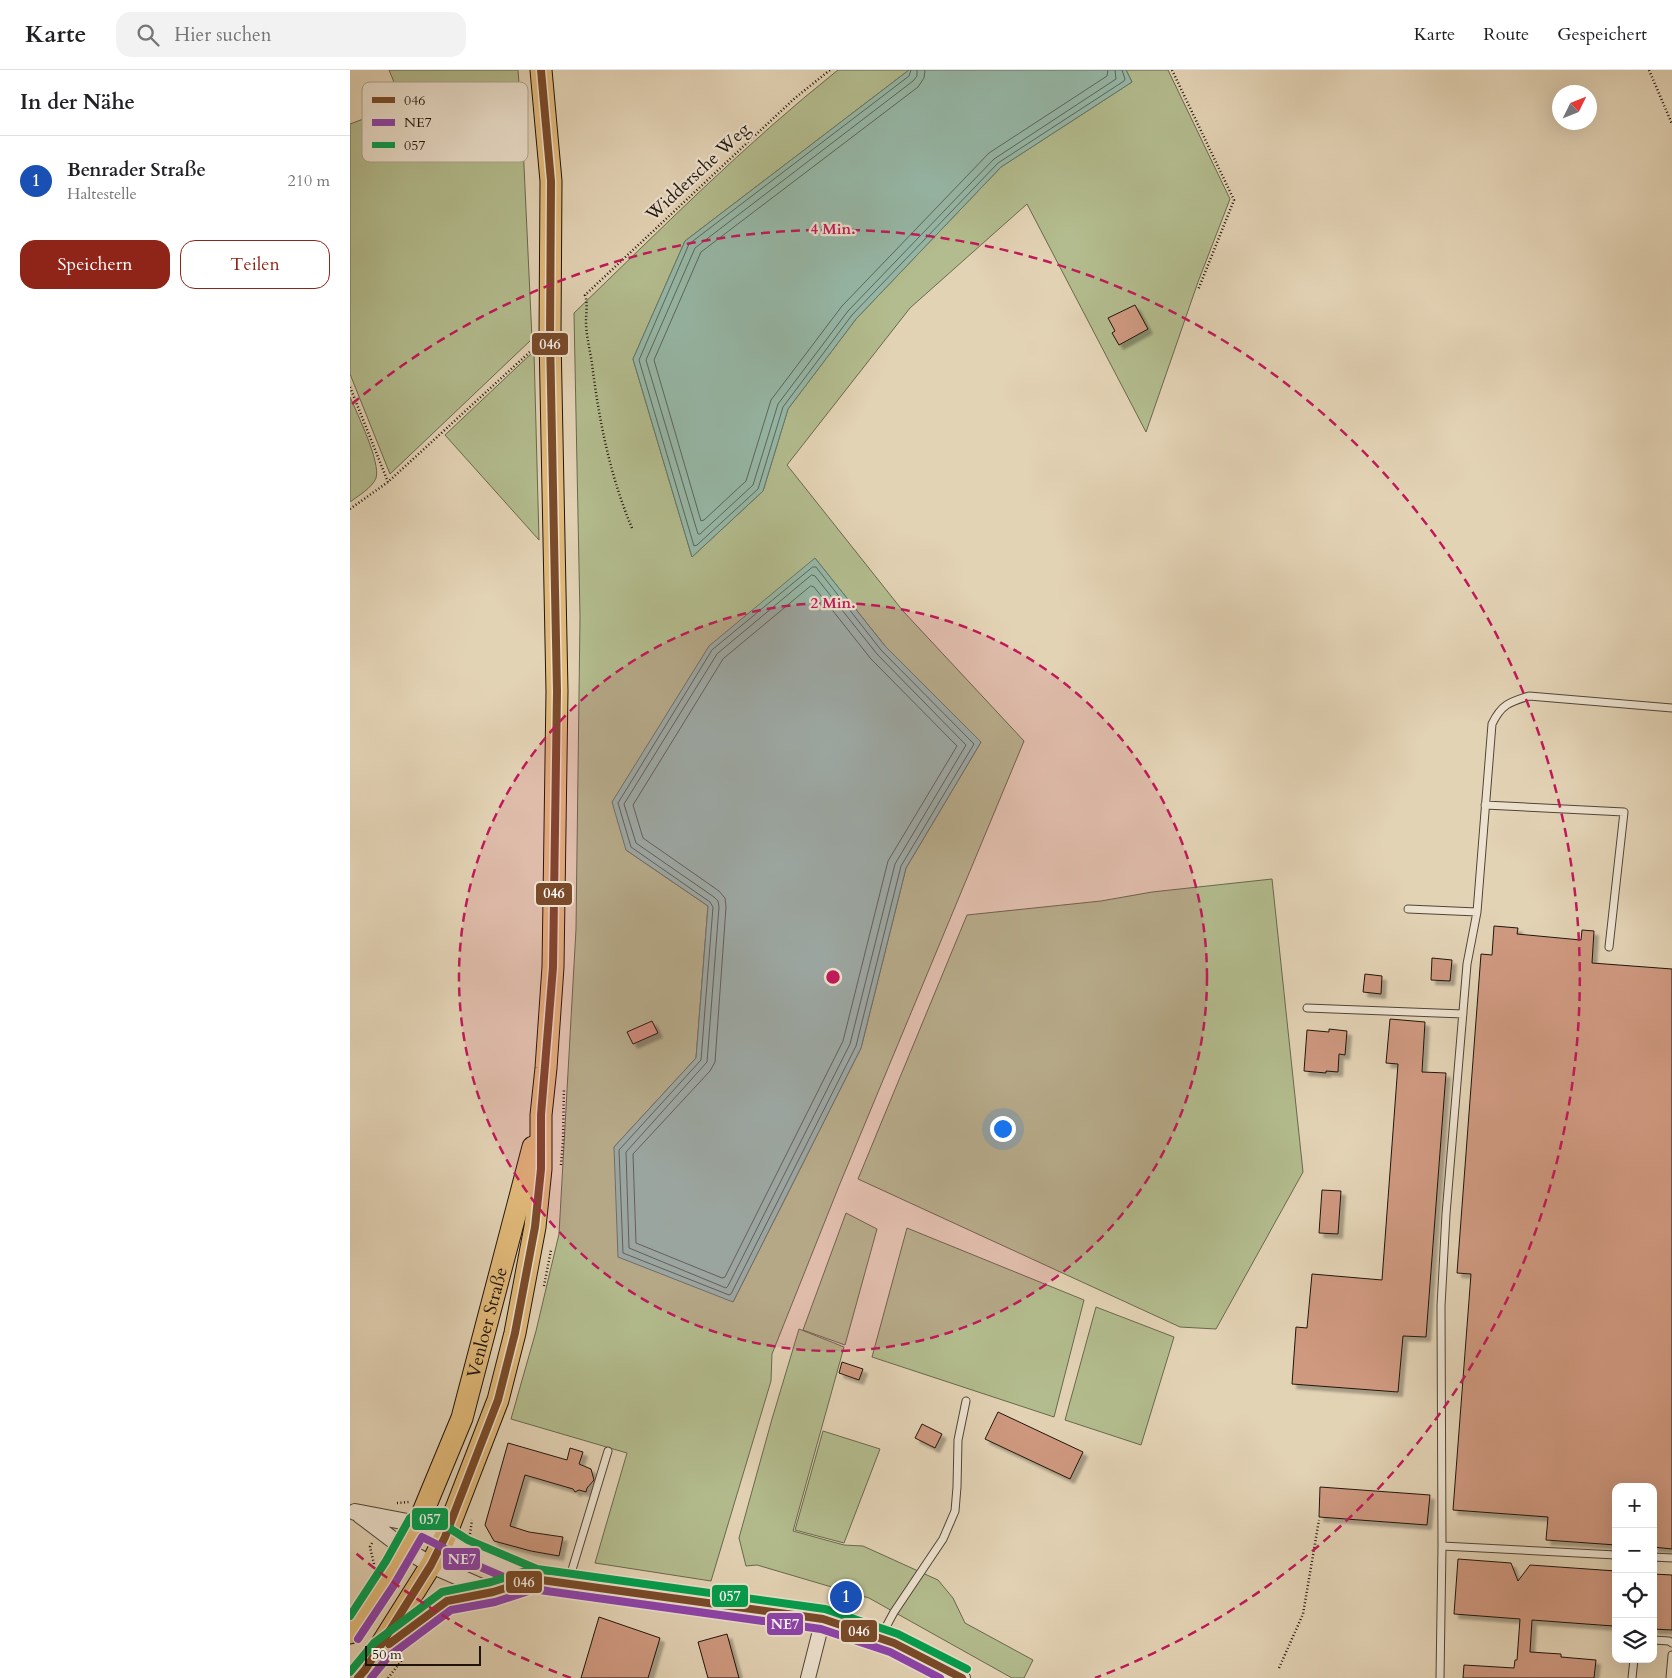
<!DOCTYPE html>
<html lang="de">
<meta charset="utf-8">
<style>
body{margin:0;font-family:Cardo,serif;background:#f2f2f2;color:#202124}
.controls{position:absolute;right:15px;bottom:15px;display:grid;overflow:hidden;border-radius:10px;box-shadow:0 5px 20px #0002}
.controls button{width:45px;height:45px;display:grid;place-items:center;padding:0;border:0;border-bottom:1px solid #e0e0e0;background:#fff;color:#202124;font:25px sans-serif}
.compass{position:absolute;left:1202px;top:15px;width:45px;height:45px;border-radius:50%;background:#fff;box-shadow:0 5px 20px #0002;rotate:47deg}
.scale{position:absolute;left:15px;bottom:12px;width:116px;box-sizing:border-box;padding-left:5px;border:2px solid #1f140d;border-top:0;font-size:14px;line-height:18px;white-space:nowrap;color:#1f140d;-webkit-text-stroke:4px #ede2cf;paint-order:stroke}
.you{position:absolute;left:652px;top:1058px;width:18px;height:18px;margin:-12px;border:4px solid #fff;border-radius:50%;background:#1a73e8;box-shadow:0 0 0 8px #1a73e833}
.badge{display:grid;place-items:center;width:32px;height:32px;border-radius:50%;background:#8f2418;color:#fff;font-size:16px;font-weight:700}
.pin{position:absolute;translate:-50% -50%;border:2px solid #fff;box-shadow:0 1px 5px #0006}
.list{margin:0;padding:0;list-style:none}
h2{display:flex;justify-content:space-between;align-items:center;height:65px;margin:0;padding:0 20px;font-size:21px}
h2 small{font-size:16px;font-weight:400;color:#757577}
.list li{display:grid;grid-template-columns:32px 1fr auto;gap:15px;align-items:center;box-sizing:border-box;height:90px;padding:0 20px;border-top:1px solid #e0e0e0}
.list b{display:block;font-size:19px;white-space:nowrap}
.list p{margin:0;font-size:16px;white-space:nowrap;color:#757577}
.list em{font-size:16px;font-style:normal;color:#757577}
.actions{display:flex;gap:10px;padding:15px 20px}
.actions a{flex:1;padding:11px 0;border:1px solid #8f2418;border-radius:15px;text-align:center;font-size:18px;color:#8f2418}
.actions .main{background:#8f2418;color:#fff}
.icon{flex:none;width:28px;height:28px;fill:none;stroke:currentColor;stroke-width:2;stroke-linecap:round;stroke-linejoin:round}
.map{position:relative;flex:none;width:1322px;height:1608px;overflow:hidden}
header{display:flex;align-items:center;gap:30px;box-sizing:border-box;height:70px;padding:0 25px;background:#fff;border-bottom:1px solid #e0e0e0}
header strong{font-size:24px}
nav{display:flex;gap:28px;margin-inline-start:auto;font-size:18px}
.search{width:350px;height:45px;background:#f2f2f2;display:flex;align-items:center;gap:12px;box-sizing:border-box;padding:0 18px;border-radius:15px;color:#757577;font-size:19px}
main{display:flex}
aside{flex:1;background:#fff}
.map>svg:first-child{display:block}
.green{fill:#b3bc8e;stroke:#69684e;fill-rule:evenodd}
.water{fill:#96b9a9;stroke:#66776b}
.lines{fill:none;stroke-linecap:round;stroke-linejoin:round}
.shore{stroke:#5a665b;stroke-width:1}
.building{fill:#cf9980;stroke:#1f140d;filter:url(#shadow)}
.service-casing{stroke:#504437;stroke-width:9}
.minor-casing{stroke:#504437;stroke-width:16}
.tertiary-casing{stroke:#504437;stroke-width:18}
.primary-casing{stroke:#1f140d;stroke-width:23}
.path{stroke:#1f140d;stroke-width:2.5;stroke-dasharray:1 2.5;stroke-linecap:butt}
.service{stroke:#ede2cf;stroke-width:7}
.minor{stroke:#ede2cf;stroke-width:14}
.tertiary{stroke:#ede2cf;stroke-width:16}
.primary{stroke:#e2ba7a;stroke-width:21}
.bus-1-casing{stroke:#ede2cf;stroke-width:11}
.bus-2-casing{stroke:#ede2cf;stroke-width:11}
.bus-3-casing{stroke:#ede2cf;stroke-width:11}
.bus-1{stroke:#7a4b2a;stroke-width:8}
.bus-2{stroke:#8e44ad;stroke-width:8}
.bus-3{stroke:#029f4e;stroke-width:8}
.ring{fill:none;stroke:#c2185b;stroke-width:2.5;stroke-dasharray:9 6}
.labels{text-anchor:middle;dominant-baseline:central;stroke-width:4.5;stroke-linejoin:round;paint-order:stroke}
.street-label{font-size:18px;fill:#1f140d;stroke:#ede2cf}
.key{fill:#ede2cf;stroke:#afa495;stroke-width:1}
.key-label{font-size:14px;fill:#1f140d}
.centre{fill:#c2185b;stroke:#ede2cf;stroke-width:2.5}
.ring-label{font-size:15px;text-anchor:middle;font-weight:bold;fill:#c2185b;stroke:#ede2cf;stroke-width:4.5;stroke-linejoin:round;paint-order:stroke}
.line-badge{stroke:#ede2cf;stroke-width:2}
.badge-label{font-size:14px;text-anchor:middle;font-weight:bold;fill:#fff}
</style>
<header>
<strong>Karte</strong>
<div class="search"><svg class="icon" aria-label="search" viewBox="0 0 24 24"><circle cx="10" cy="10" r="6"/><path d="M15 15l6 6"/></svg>Hier suchen</div>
<nav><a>Karte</a><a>Route</a><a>Gespeichert</a></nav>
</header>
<main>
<aside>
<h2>In der Nähe<small></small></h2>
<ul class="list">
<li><span class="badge" style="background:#1a4fb4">1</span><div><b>Benrader Straße</b><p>Haltestelle</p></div><em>210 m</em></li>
</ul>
<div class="actions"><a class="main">Speichern</a><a>Teilen</a></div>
</aside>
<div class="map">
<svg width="1322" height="1608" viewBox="0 0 1322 1608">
<defs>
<filter id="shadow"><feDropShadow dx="4.5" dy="4.5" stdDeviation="1" flood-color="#0004"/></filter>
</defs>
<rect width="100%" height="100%" fill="#e3d3b5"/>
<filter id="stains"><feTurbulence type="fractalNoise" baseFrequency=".004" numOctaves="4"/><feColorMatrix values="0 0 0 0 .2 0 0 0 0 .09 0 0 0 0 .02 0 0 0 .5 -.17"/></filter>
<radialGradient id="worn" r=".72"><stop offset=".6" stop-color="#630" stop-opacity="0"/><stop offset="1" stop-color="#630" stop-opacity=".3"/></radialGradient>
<path class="green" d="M 39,0 L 168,0 L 172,53 L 182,269 L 40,404 L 0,304 L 0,54 L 53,34 Z
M 488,0 L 559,0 L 335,171 L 283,289 L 342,487 L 413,421 L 438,339 L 506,249 L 651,97 L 782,12 L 776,0 L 818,0 L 880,129 L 848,212 L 796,362 L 677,134 L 560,238 L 437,395 L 553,541 L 674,671 L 489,1116 L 422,1284 L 421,1311 L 361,1511 L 245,1493 L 277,1383 L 161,1349 L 186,1261 L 209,1164 L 226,859 L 230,547 L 224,243 C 310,160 395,74 488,0 ZM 465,488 L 535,576 L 631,672 L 556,798 L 511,978 L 383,1232 L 264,1077 L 346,988 L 358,836 L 276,780 Z
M 184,281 L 189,470 L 95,365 Z
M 0,327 C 7,343 31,393 26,408 C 22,418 8,426 0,432 Z
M 922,809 L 953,1102 L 866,1259 L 830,1257 L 508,1109 L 617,845 L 751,831 L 802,822 Z
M 496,1143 L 527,1159 L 495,1275 L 453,1260 Z
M 557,1158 L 734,1230 L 704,1347 L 522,1287 Z
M 746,1237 L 824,1267 L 791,1375 L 715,1350 Z
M 449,1259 L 494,1277 L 443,1461 L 494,1475 L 513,1476 L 588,1510 L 603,1528 L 615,1553 L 683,1590 L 674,1608 L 662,1608 L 519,1528 L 407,1495 L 396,1496 L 389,1468 L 422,1349 Z
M 473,1361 L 530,1379 L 494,1473 L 445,1460 Z"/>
<path class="water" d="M 559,0 L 776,0 L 782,12 L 651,97 L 506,249 L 438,339 L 413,421 L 342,487 L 283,289 L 335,171 Z
M 465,488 L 535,576 L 631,672 L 556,798 L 511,978 L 383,1232 L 268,1187 L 264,1077 L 346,988 L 358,836 L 276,780 L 262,732 L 359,576 Z"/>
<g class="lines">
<path class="shore" d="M 561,0 L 559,6 L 339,174 L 289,290 L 344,476 L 347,475 L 408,419 L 433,337 L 502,245 L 648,93 L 774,11 L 775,9 L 772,0
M 567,0 L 567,6 L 563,11 L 345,178 L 296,290 L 348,464 L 350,464 L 403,415 L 428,334 L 498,241 L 644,89 L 766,9 L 765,0
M 575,0 L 574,8 L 568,17 L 351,182 L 304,290 L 351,451 L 354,450 L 396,411 L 421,330 L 492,236 L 639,83 L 757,6 L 758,0
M 463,497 L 466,497 L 531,580 L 624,674 L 551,796 L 506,976 L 381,1224 L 379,1225 L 273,1183 L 269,1080 L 351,990 L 363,837 L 360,832 L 281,777 L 268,733 L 362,580 Z
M 462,505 L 465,506 L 527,584 L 616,675 L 545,794 L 500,974 L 378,1216 L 376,1218 L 279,1178 L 276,1082 L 357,992 L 369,837 L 368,831 L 364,827 L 286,773 L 274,734 L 367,584 Z
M 461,516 L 464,517 L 521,589 L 607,676 L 538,791 L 493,971 L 375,1207 L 372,1208 L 286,1173 L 283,1084 L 360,1001 L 365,992 L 376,837 L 375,828 L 369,821 L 293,768 L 283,735 L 373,589 Z"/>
</g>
<path class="building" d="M 785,235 L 798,259 L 769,275 L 762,263 L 765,261 L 758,248 Z
M 1144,856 L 1168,858 L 1167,864 L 1231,870 L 1232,860 L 1244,861 L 1242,893 L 1322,899 L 1322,1479 L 1303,1477 L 1303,1417 L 1266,1417 L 1266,1475 L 1196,1470 L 1198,1447 L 1103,1440 L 1121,1204 L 1107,1203 L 1131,884 L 1142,885 Z
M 1082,888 L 1102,890 L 1100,911 L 1081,910 Z
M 1015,904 L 1032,906 L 1031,924 L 1013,922 Z
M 1040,949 L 1075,952 L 1072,1002 L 1096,1003 L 1076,1267 L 1053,1266 L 1048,1322 L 942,1314 L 946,1257 L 957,1258 L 962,1204 L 1032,1210 L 1048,994 L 1036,993 Z
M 302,951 L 308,963 L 283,974 L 277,962 Z
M 979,959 L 997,961 L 995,985 L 989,984 L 988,1002 L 976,1001 L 976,1003 L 954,1001 L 957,960 L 979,962 Z
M 972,1120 L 991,1121 L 988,1164 L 969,1163 Z
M 492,1292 L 513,1299 L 509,1310 L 489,1303 Z
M 648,1342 L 733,1382 L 720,1409 L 635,1369 Z
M 572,1354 L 592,1364 L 585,1378 L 565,1368 Z
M 158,1373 L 217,1390 L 220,1378 L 233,1382 L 229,1394 L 241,1399 L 244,1410 L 237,1418 L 236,1422 L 229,1420 L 225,1422 L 223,1419 L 175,1405 L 160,1456 L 179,1462 L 213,1467 L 209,1486 L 181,1481 L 144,1471 L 135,1455 Z
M 970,1417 L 1080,1425 L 1077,1455 L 969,1447 Z
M 1108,1489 L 1161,1493 L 1168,1511 L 1180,1495 L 1266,1501 L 1266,1552 L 1263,1556 L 1182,1550 L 1180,1582 L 1211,1584 L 1211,1587 L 1246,1590 L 1244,1608 L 1113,1608 L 1114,1595 L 1164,1598 L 1165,1590 L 1167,1590 L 1170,1549 L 1104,1544 Z
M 1303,1504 L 1322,1505 L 1322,1560 L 1303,1559 Z
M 249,1547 L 310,1568 L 298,1608 L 231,1608 Z
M 377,1564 L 389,1608 L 358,1608 L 348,1572 Z"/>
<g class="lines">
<g class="service-casing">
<path id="service" d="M 1135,735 L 1274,742 L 1259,877
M 1058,839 L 1127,842 L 1117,894 L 1096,1144 L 1091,1236 L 1092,1476 L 1266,1485
M 1127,842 L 1142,654 C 1151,635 1159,632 1179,626 L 1322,638
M 957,938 L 1113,944
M 1303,1487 L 1322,1488
M 218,1513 L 258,1381
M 530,1568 L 544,1542 L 593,1469 L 605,1441 L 607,1417 L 608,1370 L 616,1331
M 1303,1570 L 1319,1571 L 1322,1573
M 1090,1608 L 1092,1476
M 1282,1608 L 1284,1589
M 1320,1608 L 1322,1585"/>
</g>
<g class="minor-casing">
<path id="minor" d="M 458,1608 L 473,1549"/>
</g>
<g class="tertiary-casing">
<path id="tertiary" d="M 5,1442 L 68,1454 L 95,1467 L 113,1479 L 184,1509 L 473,1549 L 544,1573 L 612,1608
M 10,1445 L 55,1479 L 81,1495 L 143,1522 L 184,1509"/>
</g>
<g class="primary-casing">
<g id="primary">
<path id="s1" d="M 0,1563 L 17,1539 L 55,1479 L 68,1454 L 112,1348 L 183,1077"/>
<path d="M 35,1578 L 90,1535 L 97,1531 L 143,1522"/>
<path d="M 8,1608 L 15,1600 L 81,1495 L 95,1467 L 148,1330 L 165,1263 L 185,1157 L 191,1099 L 191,1045 L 196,998 L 203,897 L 207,621 L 200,267 L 201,111 L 191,0"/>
</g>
</g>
<path class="path" d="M 822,0 L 884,130 L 848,220
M 1299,0 L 1322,54
M 0,317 L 38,412
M 0,439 L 38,412 L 183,279
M 282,458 C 260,406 249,350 242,294 C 240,280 236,265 236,251 C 236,242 238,234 235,225 L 445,28 L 480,0
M 211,1095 L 213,1071 L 214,1018
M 194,1216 L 201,1180
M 47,1433 L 59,1432
M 120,1464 L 122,1450
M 22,1473 L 20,1477 L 24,1494
M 929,1598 L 953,1544 L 969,1450
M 38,1608 L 52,1590"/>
<use href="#service" class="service"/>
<use href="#minor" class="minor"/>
<use href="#tertiary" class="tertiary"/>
<use href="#primary" class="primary"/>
<g class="bus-1-casing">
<path id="bus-1" d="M 39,1574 L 97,1531 L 143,1522 L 184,1509 L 473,1549 L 544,1573 L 612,1608
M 8,1608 L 15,1600 L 81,1495 L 95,1467 L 148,1330 L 165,1263 L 185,1157 L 191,1099 L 191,1045 L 203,897 L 207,621 L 200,267 L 201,111 L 191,0"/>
</g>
<g class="bus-2-casing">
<path id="bus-2" d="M 8,1569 L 44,1515 L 72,1467 L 90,1476 L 109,1488 L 182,1519 L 471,1559 L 540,1582 L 590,1608
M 21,1608 L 38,1587 L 101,1540 L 145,1532 L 185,1519 L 198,1521"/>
</g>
<g class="bus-3-casing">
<path id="bus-3" d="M 0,1546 L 36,1491 L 60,1448 L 65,1444 L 71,1445 L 99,1458 L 118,1470 L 187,1499 L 475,1539 L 548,1564 L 617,1599
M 0,1602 L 24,1573 L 92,1522 L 141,1512 L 182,1499 L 200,1501"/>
</g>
<use href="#bus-1" class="bus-1"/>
<use href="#bus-2" class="bus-2"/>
<use href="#bus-3" class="bus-3"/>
</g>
<circle cx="483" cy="907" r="374" fill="#c2185b" fill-opacity=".12"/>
<g class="ring">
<circle cx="483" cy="907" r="374"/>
<path d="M221 1608A748 748 0 0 1 2 1480M2 334A748 748 0 1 1 745 1608"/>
</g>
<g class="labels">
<g class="street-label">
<text transform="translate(348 102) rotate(-43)">Widdersche Weg</text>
<text stroke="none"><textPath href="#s1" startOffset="342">Venloer Straße</textPath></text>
</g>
</g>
<rect x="12" y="12" width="166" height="80" rx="8" class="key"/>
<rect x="22" y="27" width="23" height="6" fill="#7a4b2a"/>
<rect x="22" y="49" width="23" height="7" fill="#8e44ad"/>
<rect x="22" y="72" width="23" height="6" fill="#029f4e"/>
<g class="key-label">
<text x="54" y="35">046</text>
<text x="54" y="57">NE7</text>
<text x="54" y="80">057</text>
</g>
<circle cx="483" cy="907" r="8" class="centre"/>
<g class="ring-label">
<text x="483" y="164">4 Min.</text>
<text x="483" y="538">2 Min.</text>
</g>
<g class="line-badge">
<rect x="181" y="262" width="38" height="24" rx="5" fill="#7a4b2a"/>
<rect x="185" y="812" width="38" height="24" rx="5" fill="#7a4b2a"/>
<rect x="61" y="1437" width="38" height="24" rx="5" fill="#029f4e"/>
<rect x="92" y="1477" width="39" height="24" rx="5" fill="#8e44ad"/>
<rect x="155" y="1500" width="38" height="24" rx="5" fill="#7a4b2a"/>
<rect x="361" y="1514" width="38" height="24" rx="5" fill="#029f4e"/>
<rect x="416" y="1542" width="38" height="24" rx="5" fill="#8e44ad"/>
<rect x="490" y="1549" width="38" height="24" rx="5" fill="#7a4b2a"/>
</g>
<g class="badge-label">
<text x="200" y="279">046</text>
<text x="204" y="828">046</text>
<text x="80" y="1454">057</text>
<text x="112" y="1494">NE7</text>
<text x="174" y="1517">046</text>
<text x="380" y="1531">057</text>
<text x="435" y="1559">NE7</text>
<text x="509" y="1566">046</text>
</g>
<rect width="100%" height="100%" filter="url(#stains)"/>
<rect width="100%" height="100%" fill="url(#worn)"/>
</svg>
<div class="controls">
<button>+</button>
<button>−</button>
<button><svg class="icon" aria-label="locate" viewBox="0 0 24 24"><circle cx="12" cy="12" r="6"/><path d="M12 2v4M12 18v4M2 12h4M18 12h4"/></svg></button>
<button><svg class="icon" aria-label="layers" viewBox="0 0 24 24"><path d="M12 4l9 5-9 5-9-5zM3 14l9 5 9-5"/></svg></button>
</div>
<svg class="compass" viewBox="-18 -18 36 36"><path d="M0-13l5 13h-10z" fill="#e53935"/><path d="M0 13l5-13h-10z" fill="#757577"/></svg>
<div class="scale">50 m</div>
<div class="you"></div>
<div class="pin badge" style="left:496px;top:1527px;background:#1a4fb4">1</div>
</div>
</main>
